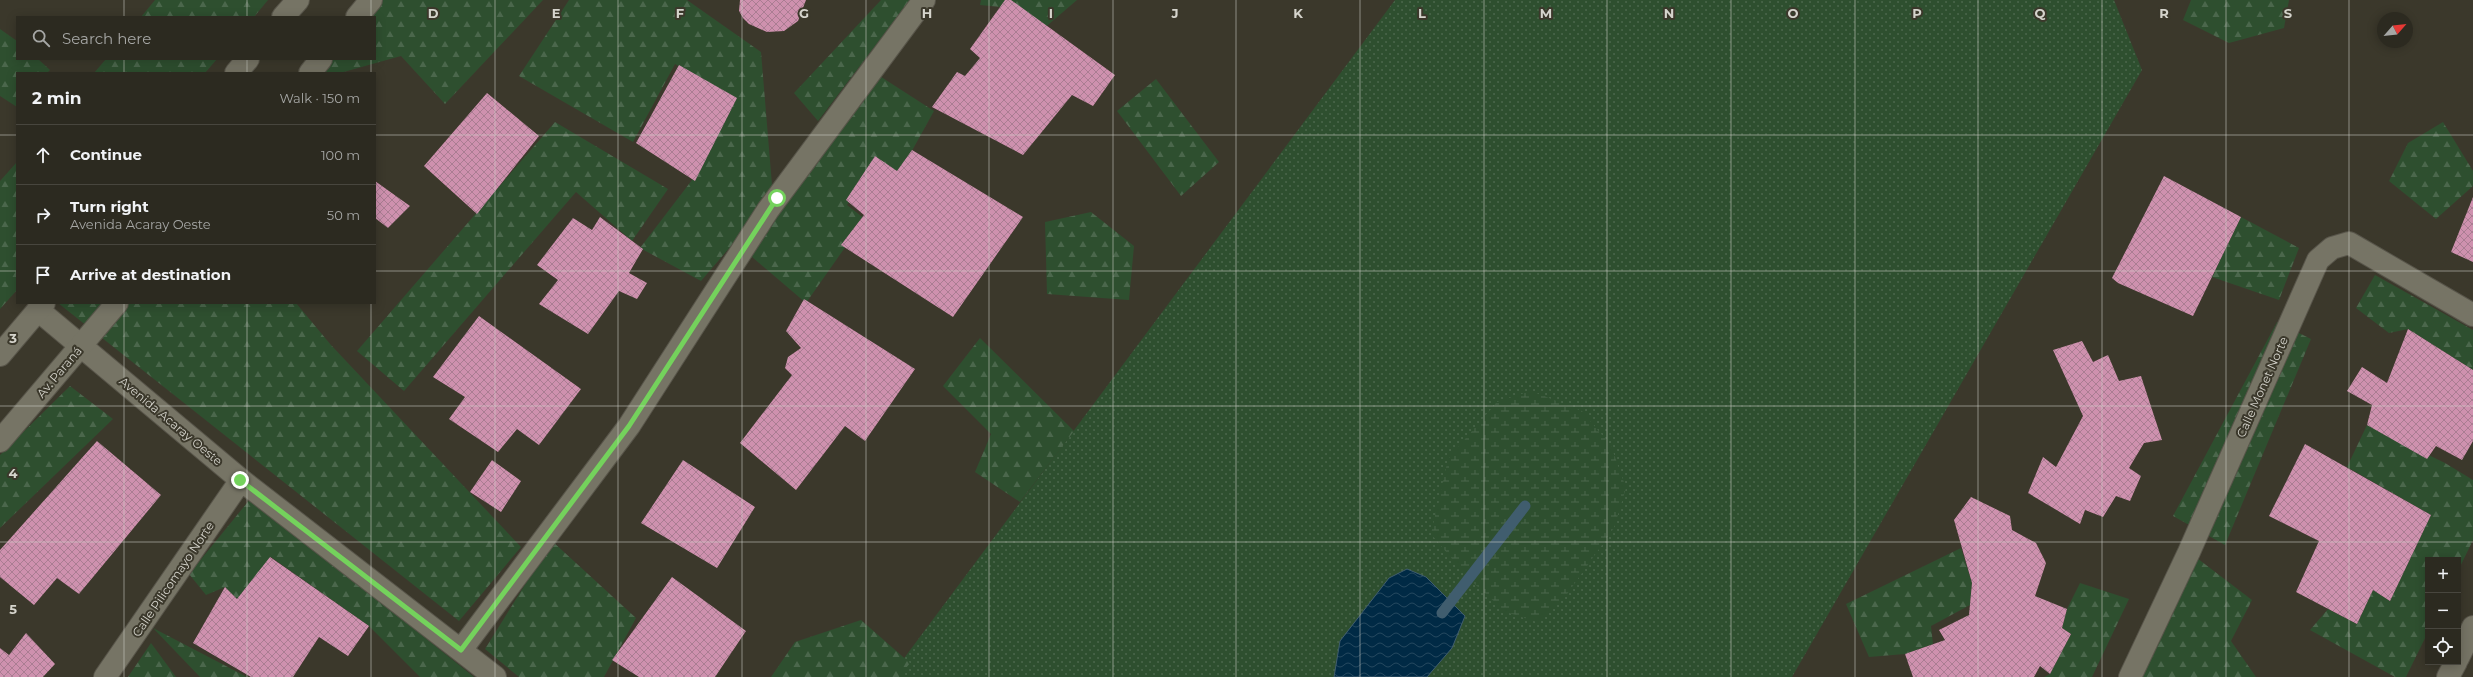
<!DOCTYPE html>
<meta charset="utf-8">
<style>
body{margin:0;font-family:Montserrat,sans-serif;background:#38362d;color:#f1f3f6}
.controls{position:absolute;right:12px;bottom:12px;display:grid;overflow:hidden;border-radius:0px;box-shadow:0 2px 10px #0003}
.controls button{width:36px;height:36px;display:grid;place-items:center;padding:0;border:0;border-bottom:1px solid #48463e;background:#2c2a20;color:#f1f3f6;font:20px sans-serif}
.compass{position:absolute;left:2377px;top:12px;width:36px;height:36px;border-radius:50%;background:#2c2a20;box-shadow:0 2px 10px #0003;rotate:62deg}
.stop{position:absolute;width:12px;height:12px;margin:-9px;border:3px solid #74d25c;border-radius:50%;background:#fff}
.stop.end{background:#74d25c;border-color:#fff;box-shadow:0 1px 4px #0008}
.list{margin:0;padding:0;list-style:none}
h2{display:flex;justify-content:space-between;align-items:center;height:52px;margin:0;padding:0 16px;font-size:17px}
h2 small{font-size:13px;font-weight:400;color:#a6a7a5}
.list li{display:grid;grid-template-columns:26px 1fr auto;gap:12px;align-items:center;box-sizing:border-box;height:60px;padding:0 16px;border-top:1px solid #48463e}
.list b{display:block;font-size:15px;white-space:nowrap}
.list p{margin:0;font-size:13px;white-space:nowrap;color:#a6a7a5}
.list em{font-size:13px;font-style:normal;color:#a6a7a5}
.icon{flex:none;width:22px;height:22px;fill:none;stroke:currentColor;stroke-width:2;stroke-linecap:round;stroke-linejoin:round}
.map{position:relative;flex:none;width:2473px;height:677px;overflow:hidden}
.search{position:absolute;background:#2c2a20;box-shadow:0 2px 10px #0003;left:16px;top:16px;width:360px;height:44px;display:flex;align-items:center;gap:10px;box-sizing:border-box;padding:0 14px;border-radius:0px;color:#a6a7a5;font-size:15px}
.panel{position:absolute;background:#2c2a20;box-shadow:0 2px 10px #0003;left:16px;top:72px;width:360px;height:232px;border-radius:0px}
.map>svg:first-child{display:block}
.grass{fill:url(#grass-dots)}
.forest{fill:url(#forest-firs)}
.wetland{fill:url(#wetland-marsh)}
.water{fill:url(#water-waves);stroke:#405d6e}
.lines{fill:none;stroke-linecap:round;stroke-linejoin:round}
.stream{stroke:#405d6e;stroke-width:11}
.building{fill:url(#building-cross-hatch)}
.minor-casing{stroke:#58554a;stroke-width:24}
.tertiary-casing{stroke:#58554a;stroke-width:24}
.minor{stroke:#767465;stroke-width:22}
.tertiary{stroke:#767465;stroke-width:22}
.route{stroke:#74d25c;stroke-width:5}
.grid{fill:none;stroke:#d5d4cc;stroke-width:1;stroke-opacity:0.55}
.labels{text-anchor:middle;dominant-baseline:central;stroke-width:4;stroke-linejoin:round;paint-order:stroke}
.street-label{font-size:12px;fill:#d5d4cc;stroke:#3b382b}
.grid-label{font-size:13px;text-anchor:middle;font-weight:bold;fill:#d5d4cc;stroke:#3b382b;stroke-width:4;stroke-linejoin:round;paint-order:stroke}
</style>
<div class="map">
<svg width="2473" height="677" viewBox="0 0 2473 677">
<defs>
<pattern id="grass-dots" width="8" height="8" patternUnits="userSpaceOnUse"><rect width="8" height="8" fill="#2e4f2f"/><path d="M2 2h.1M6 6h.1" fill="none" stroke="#4b674c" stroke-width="1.8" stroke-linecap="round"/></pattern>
<pattern id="forest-firs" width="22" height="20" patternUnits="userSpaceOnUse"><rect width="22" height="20" fill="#2e4f2f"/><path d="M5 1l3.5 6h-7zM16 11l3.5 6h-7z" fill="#4b674c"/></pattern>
<pattern id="wetland-marsh" width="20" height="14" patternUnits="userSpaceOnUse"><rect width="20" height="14" fill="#2e4f2f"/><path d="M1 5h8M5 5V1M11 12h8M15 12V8" fill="none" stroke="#4b674c"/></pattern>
<pattern id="water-waves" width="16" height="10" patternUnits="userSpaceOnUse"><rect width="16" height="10" fill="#002a45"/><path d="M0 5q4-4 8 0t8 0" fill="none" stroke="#24485f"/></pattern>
<pattern id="building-cross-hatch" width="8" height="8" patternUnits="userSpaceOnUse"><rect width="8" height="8" fill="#ce91ae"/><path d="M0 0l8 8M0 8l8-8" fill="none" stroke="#aa7d92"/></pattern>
</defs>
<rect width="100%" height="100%" fill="#3b382b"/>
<path class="grass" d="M 1395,0 L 2114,0 L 2142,70 L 1792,677 L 890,677 Z"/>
<path class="forest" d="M 155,0 L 268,0 L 254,17 L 141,17 Z
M 381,0 L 543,0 L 445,104 L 401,56 L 340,73 L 311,73 L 324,59 L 375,59 L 375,17 L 364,17 Z
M 569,0 L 687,0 L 761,52 L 773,197 L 701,281 L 640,248 L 692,180 L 733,97 L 675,64 L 633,142 L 519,76 Z
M 881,0 L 910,0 L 818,121 L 794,93 Z
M 981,0 L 1077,0 L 1042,30 L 1012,8 L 980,5 Z
M 2191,0 L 2289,0 L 2284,28 L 2229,43 L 2183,20 Z
M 0,29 L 17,41 L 17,59 L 38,59 L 50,70 L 47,73 L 17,73 L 17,107 L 0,96 Z
M 106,59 L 217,59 L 205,73 L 94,73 Z
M 875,73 L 934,111 L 898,176 L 877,160 L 847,205 L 865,219 L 806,303 L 745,251 Z
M 1156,79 L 1219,162 L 1181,196 L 1117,111 Z
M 555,122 L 668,189 L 632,241 L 576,192 L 404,391 L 357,351 Z
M 2443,122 L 2473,171 L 2473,186 L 2436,219 L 2389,181 L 2408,143 Z
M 17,162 L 17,290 L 0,309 L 0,181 Z
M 1091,212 L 1134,246 L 1129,300 L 1047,294 L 1045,222 Z
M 2241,217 L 2299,248 L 2279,300 L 2212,277 Z
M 2375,275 L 2473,330 L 2473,370 L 2408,329 L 2389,333 L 2356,308 Z
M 58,303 L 296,303 L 331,345 L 521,547 L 459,621 Z
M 2277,322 L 2311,339 L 2225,545 L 2173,516 Z
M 980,338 L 1074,431 L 1020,502 L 975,472 L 991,434 L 943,386 Z
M 70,386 L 113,419 L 0,528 L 0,455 Z
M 2367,425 L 2445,463 L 2473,480 L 2473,540 L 2458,571 L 2458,560 L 2428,560 L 2428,632 L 2406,677 L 2395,677 L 2310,630 L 2328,609 L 2357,624 L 2373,590 L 2390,601 L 2431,515 L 2347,467 Z
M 251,498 L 474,677 L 420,677 L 369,626 L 271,557 L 237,599 L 225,587 L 206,595 L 189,574 Z
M 552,541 L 636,618 L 604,677 L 519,677 L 485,649 Z
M 1961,548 L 1972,583 L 1970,605 L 1931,626 L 1933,644 L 1905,654 L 1869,657 L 1846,604 Z
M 2189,552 L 2252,600 L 2231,641 L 2256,677 L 2141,677 Z
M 2080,583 L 2129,599 L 2092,677 L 2044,677 L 2050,674 L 2071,634 L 2062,628 L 2067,609 Z
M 861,620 L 910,663 L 899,677 L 771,677 L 795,642 Z
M 153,628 L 247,677 L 200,677 Z
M 151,643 L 176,677 L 128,677 Z"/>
<path class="wetland" d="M 1531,391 L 1582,411 L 1611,446 L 1626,488 L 1614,528 L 1565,597 L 1537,622 L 1506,612 L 1469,579 L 1431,534 L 1448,459 L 1497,402 Z"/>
<path class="water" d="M 1407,569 L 1426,577 L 1465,616 L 1452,648 L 1427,677 L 1334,677 L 1340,641 L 1389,578 Z"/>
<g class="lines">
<path class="stream" d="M 1442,613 L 1525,506"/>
</g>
<path class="building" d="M 740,0 L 806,0 L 798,21 L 784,31 L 767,32 L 749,24 L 743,18 L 739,11 Z
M 1005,0 L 1011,0 L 1115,75 L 1093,106 L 1072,95 L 1023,155 L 932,107 L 957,72 L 965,76 L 980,58 L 970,49 Z
M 679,65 L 737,98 L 695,181 L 636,143 Z
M 487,93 L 539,136 L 477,214 L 424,166 Z
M 912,150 L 1023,217 L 953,317 L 841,245 L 864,215 L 846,200 L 875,156 L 897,171 Z
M 2164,176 L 2241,217 L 2193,316 L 2118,283 L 2112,278 Z
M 375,181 L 410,206 L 388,228 L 375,218 Z
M 2473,197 L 2473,262 L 2451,252 Z
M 600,217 L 643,249 L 629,273 L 647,283 L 637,299 L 619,291 L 588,334 L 539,304 L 558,280 L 537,265 L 573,218 L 592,230 Z
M 804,299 L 915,369 L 865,441 L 845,426 L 796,490 L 740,443 L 792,375 L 785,368 L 788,357 L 801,348 L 786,331 Z
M 479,316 L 581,389 L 539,445 L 517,429 L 498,452 L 449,419 L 465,397 L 433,377 Z
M 2408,329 L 2473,370 L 2473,441 L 2462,460 L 2436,446 L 2427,459 L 2367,425 L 2372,405 L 2347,391 L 2362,367 L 2387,383 Z
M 2082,341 L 2093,362 L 2108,355 L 2119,381 L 2141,376 L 2162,440 L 2144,443 L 2129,468 L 2141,476 L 2130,501 L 2116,496 L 2103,517 L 2085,510 L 2080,524 L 2028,493 L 2043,457 L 2056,467 L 2083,416 L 2053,350 Z
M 97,441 L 161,495 L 79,594 L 57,578 L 34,605 L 0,577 L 0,550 Z
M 2305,444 L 2431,515 L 2390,601 L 2373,590 L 2357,624 L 2296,592 L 2319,541 L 2269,516 Z
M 492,460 L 521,481 L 501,512 L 470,492 Z
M 683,460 L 755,507 L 717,568 L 641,523 Z
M 1971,497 L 2010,516 L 2012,530 L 2036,543 L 2046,563 L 2035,596 L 2067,609 L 2062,628 L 2071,634 L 2050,674 L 2040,666 L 2034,677 L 1913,677 L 1905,654 L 1945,640 L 1939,630 L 1969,615 L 1972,583 L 1954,520 Z
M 270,557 L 369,626 L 348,656 L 319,637 L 293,677 L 251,677 L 193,643 L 225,587 L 237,599 Z
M 672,577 L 746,631 L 715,677 L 639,677 L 612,660 Z
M 26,633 L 55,664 L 43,677 L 0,677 L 0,648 L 9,655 Z"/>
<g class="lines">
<g class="minor-casing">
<path id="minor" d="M 38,310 L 241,480 L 495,677
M 461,650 L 629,426 L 768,210 L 924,0
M 2458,658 L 2473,627
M 105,677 L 241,480
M 2130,677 L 2189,552 L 2318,260 L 2332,248 L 2349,243 L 2473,315
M 2448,677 L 2456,662"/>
</g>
<g class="tertiary-casing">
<path id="tertiary" d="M 283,17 L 298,0
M 357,17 L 371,0
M 236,73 L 248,59
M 310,73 L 321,59
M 0,355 L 44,303
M 0,441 L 117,303"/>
</g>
<use href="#minor" class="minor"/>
<use href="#tertiary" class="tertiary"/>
</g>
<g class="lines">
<path class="route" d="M 240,480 L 461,650 L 629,426 L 777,198"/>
</g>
<path class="grid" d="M 124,0 L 124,17M 247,0 L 247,17M 371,0 L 371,17M 495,0 L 495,677M 618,0 L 618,677M 742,0 L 742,677M 866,0 L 866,677M 989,0 L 989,677M 1113,0 L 1113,677M 1236,0 L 1236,677M 1360,0 L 1360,677M 1484,0 L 1484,677M 1607,0 L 1607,677M 1731,0 L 1731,677M 1855,0 L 1855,677M 1978,0 L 1978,677M 2102,0 L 2102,677M 2226,0 L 2226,677M 2349,0 L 2349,677M 124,59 L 124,73M 247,59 L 247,73M 371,59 L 371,73M 0,135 L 17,135M 375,135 L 2473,135M 0,271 L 17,271M 375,271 L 2473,271M 124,303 L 124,677M 247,303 L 247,677M 371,303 L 371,677M 0,406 L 2473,406M 0,542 L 2473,542"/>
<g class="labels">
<g class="street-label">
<text transform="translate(59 372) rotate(-50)">Av. Paraná</text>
<text transform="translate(2262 387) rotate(-66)">Calle Monet Norte</text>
<text transform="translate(171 421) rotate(40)">Avenida Acaray Oeste</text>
<text transform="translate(173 579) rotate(-56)">Calle Pilicomayo Norte</text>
</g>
</g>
<g class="grid-label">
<text x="433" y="18">D</text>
<text x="556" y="18">E</text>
<text x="680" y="18">F</text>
<text x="804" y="18">G</text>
<text x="927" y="18">H</text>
<text x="1051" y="18">I</text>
<text x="1175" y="18">J</text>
<text x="1298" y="18">K</text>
<text x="1422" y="18">L</text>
<text x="1546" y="18">M</text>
<text x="1669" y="18">N</text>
<text x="1793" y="18">O</text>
<text x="1917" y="18">P</text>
<text x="2040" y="18">Q</text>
<text x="2164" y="18">R</text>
<text x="2288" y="18">S</text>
<text x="13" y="343">3</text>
<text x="13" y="478">4</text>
<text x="13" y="614">5</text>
</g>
</svg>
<div class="controls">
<button>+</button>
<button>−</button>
<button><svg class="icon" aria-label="locate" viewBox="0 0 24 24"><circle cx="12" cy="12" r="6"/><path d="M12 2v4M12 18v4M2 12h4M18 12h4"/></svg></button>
</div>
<svg class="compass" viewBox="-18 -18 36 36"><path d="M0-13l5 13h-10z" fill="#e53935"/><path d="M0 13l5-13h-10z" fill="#a6a7a5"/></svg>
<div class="stop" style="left:777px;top:198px"></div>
<div class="stop end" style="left:240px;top:480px"></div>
<div class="search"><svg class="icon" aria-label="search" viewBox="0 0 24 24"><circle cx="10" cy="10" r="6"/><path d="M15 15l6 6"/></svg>Search here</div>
<section class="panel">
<h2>2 min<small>Walk · 150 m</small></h2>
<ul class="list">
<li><svg class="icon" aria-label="ahead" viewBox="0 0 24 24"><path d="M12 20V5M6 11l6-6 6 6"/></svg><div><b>Continue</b></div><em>100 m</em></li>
<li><svg class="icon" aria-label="right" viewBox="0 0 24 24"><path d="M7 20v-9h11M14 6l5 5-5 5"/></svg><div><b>Turn right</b><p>Avenida Acaray Oeste</p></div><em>50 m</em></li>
<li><svg class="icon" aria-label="arrive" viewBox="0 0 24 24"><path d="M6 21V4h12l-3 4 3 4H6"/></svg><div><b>Arrive at destination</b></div></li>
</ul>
</section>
</div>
